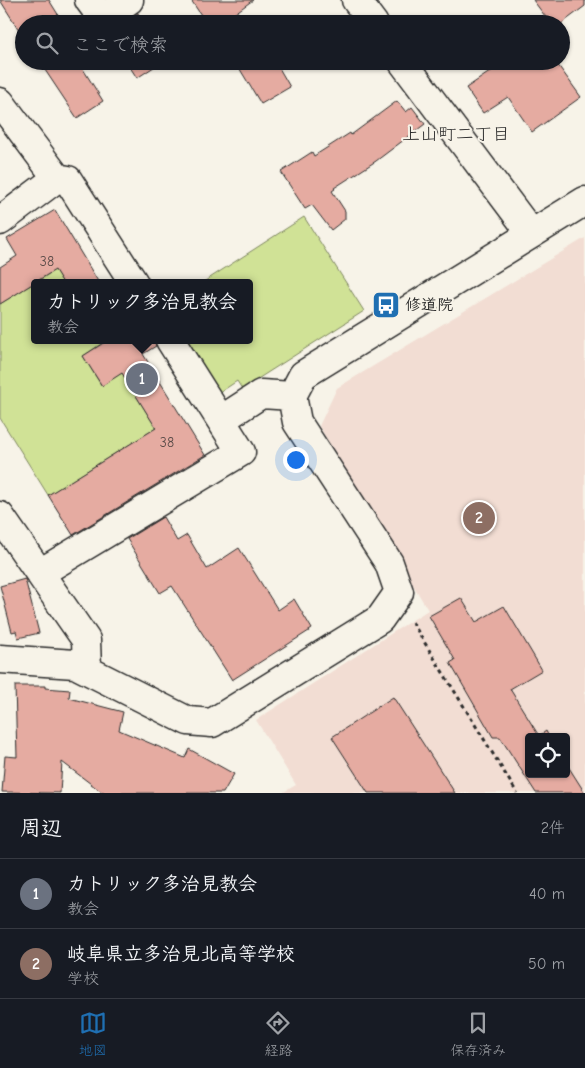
<!DOCTYPE html>
<html lang="ja">
<meta charset="utf-8">
<style>
body{margin:0;font-family:"Comic Neue","Klee One",sans-serif;background:#242831;color:#f1f3f6}
.controls{position:absolute;right:15px;bottom:15px;display:grid;overflow:hidden;border-radius:5px;box-shadow:0 1px 4px #0004}
.controls button{width:45px;height:45px;display:grid;place-items:center;padding:0;border:0;border-bottom:1px solid #363941;background:#171b24;color:#f1f3f6;font:25px sans-serif}
.you{position:absolute;left:295px;top:459px;width:18px;height:18px;margin:-12px;border:4px solid #fff;border-radius:50%;background:#1a73e8;box-shadow:0 0 0 8px #1a73e833}
.badge{display:grid;place-items:center;width:32px;height:32px;border-radius:50%;background:#1f6fb2;color:#fff;font-size:16px;font-weight:700}
.pin{position:absolute;translate:-50% -50%;border:2px solid #fff;box-shadow:0 1px 5px #0006}
.popup{position:absolute;left:31px;top:279px;width:222px;height:65px;box-sizing:border-box;display:grid;place-content:center;border-radius:5px;background:#171b24;filter:drop-shadow(0 1px 4px #0005);font-size:16px;white-space:nowrap;color:#9ea1a6}
.popup b{font-size:19px;color:#f1f3f6}
.popup::after{content:'';position:absolute;left:50%;top:100%;margin-left:-10px;border:10px solid transparent;border-top-color:#171b24}
.list{margin:0;padding:0;list-style:none}
h2{display:flex;justify-content:space-between;align-items:center;height:65px;margin:0;padding:0 20px;font-size:21px}
h2 small{font-size:16px;font-weight:400;color:#9ea1a6}
.list li{display:grid;grid-template-columns:32px 1fr auto;gap:15px;align-items:center;box-sizing:border-box;height:70px;padding:0 20px;border-top:1px solid #363941}
.list b{display:block;font-size:19px;white-space:nowrap}
.list p{margin:0;font-size:16px;white-space:nowrap;color:#9ea1a6}
.list em{font-size:16px;font-style:normal;color:#9ea1a6}
.icon{flex:none;width:28px;height:28px;fill:none;stroke:currentColor;stroke-width:2;stroke-linecap:round;stroke-linejoin:round}
.map{position:relative;flex:none;width:585px;height:793px;overflow:hidden}
.search{position:absolute;background:#171b24;box-shadow:0 1px 4px #0004;left:15px;right:15px;top:15px;height:55px;display:flex;align-items:center;gap:12px;box-sizing:border-box;padding:0 18px;border-radius:28px;color:#9ea1a6;font-size:19px}
.sheet{height:205px;background:#171b24}
nav{display:flex;justify-content:space-around;align-items:center;box-sizing:border-box;height:70px;border-top:1px solid #363941;background:#171b24;font-size:14px;color:#9ea1a6}
nav a{display:grid;justify-items:center;gap:2px}
nav .on{color:#1f6fb2}
.map>svg:first-child{display:block}
.built{fill:#f2ddd3;fill-rule:evenodd}
.green{fill:#d0e296;stroke:#7e8660}
.building{fill:#e5aba1;stroke:#2b2b2b}
.lines{fill:none;stroke-linecap:round;stroke-linejoin:round}
.minor-casing{stroke:#2b2b2b;stroke-width:31}
.path{stroke:#2b2b2b;stroke-width:3;stroke-dasharray:4 4;stroke-linecap:butt}
.minor{stroke:#f7f3e8;stroke-width:28}
.labels{text-anchor:middle;dominant-baseline:central;stroke-width:4;stroke-linejoin:round;paint-order:stroke}
.number-label{font-size:14px;fill:#5a4b48}
.poi-label{font-size:16px;font-weight:bold;fill:#2b2b2b;stroke:#f7f3e8;text-anchor:start}
.neighbourhood-label{font-size:18px;fill:#2b2b2b;stroke:#f7f3e8}
</style>
<div class="map">
<svg width="585" height="793" viewBox="0 0 585 793">
<rect width="100%" height="100%" fill="#f7f3e8"/>
<filter id="ink" filterUnits="userSpaceOnUse"><feTurbulence type="fractalNoise" baseFrequency=".02" numOctaves="2"/><feDisplacementMap in="SourceGraphic" scale="10" xChannelSelector="R" yChannelSelector="G"/><feConvolveMatrix kernelMatrix="1 2 1 2 8 2 1 2 1" color-interpolation-filters="sRGB"/></filter>
<g filter="url(#ink)">
<path class="built" d="M 585,238 L 585,793 L 282,793 L 296,785 L 256,720 L 428,610 L 319,426 L 337,388 ZM 529,737 L 566,737 L 566,774 L 529,774 Z"/>
<path class="green" d="M 304,217 L 364,311 L 242,389 L 237,381 L 216,395 L 191,357 L 188,340 L 250,340 L 250,283 L 202,283 Z
M 55,270 L 63,283 L 35,283 Z
M 34,283 L 34,340 L 98,340 L 101,344 L 83,356 L 101,385 L 122,373 L 156,428 L 48,495 L 0,418 L 0,304 Z"/>
<path class="building" d="M 0,0 L 49,0 L 64,24 L 24,24 L 24,38 Z
M 191,0 L 253,0 L 220,24 L 207,24 Z
M 533,0 L 585,0 L 585,6 L 561,24 L 551,24 Z
M 138,13 L 144,24 L 123,24 Z
M 39,61 L 78,61 L 103,101 L 77,118 Z
M 126,61 L 163,61 L 137,78 Z
M 235,61 L 275,61 L 290,87 L 261,104 Z
M 506,61 L 555,61 L 581,97 L 532,132 L 508,97 L 483,113 L 466,88 Z
M 397,101 L 406,112 L 412,107 L 425,124 L 376,161 L 334,188 L 335,189 L 332,191 L 345,211 L 345,219 L 331,230 L 312,205 L 305,209 L 281,172 L 312,152 L 314,156 L 350,133 L 351,135 Z
M 55,210 L 99,283 L 63,283 L 55,270 L 0,304 L 0,267 L 17,256 L 7,239 Z
M 108,340 L 154,340 L 156,346 L 143,354 L 205,455 L 73,535 L 48,495 L 156,428 L 122,373 L 102,386 L 83,356 Z
M 163,517 L 177,541 L 187,535 L 207,569 L 239,548 L 278,610 L 294,599 L 312,629 L 232,680 L 172,586 L 160,593 L 127,539 Z
M 25,579 L 39,633 L 18,638 L 16,631 L 12,632 L 0,586 Z
M 461,598 L 476,622 L 504,606 L 542,670 L 510,689 L 539,736 L 546,731 L 549,737 L 529,737 L 529,774 L 566,774 L 566,763 L 585,793 L 536,793 L 500,737 L 493,737 L 450,663 L 455,660 L 429,616 Z
M 15,686 L 45,686 L 45,688 L 70,690 L 69,698 L 123,712 L 119,730 L 185,758 L 189,749 L 234,774 L 223,793 L 103,793 L 62,762 L 60,793 L 2,792 L 5,756 L 17,757 Z
M 393,697 L 455,793 L 368,793 L 332,737 Z"/>
<g class="lines">
<g class="minor-casing">
<path id="minor" d="M 89,0 L 103,19 L 129,0
M 356,0 L 374,24
M 402,61 L 531,233
M 0,102 L 57,178 L 0,221
M 57,178 L 68,180 L 134,283
M 221,420 L 261,394 L 292,396
M 0,516 L 86,640 L 87,670
M 40,573 L 241,452 L 170,340
M 0,659 L 75,664 L 188,721 L 212,723 L 380,619 L 399,592 L 389,563 L 297,422 L 292,396 L 303,375 L 585,201"/>
</g>
<path class="path" d="M 412,622 L 517,793"/>
<use href="#minor" class="minor"/>
</g>
</g>
<defs>
<g id="bus-square" transform="scale(1.4375)"><rect x="-9" y="-9" width="18" height="18" rx="4" fill="#1f6fb2" stroke="#f7f3e8"/><path d="M-5-6H5V4H4V6H2V4H-2V6H-4V4H-5ZM-3.5-4V0h7V-4ZM-3.5 1.2v1.5H-2V1.2ZM2 1.2v1.5H3.5V1.2Z" fill="#fff"/></g>
</defs>
<g fill-rule="evenodd">
<use href="#bus-square" x="386" y="305"/>
</g>
<g class="labels">
<g class="number-label">
<text x="47" y="261">38</text>
<text x="167" y="442">38</text>
</g>
<g class="poi-label">
<text x="405" y="305">修道院</text>
</g>
<g class="neighbourhood-label">
<text x="456" y="134">上山町二丁目</text>
</g>
</g>
</svg>
<div class="controls">
<button><svg class="icon" aria-label="locate" viewBox="0 0 24 24"><circle cx="12" cy="12" r="6"/><path d="M12 2v4M12 18v4M2 12h4M18 12h4"/></svg></button>
</div>
<div class="you"></div>
<div class="pin badge" style="left:142px;top:379px;background:#6b7280">1</div>
<div class="popup"><b>カトリック多治見教会</b>教会</div>
<div class="pin badge" style="left:479px;top:518px;background:#8d6e63">2</div>
<div class="search"><svg class="icon" aria-label="search" viewBox="0 0 24 24"><circle cx="10" cy="10" r="6"/><path d="M15 15l6 6"/></svg>ここで検索</div>
</div>
<section class="sheet">
<h2>周辺<small>2件</small></h2>
<ul class="list">
<li><span class="badge" style="background:#6b7280">1</span><div><b>カトリック多治見教会</b><p>教会</p></div><em>40 m</em></li>
<li><span class="badge" style="background:#8d6e63">2</span><div><b>岐阜県立多治見北高等学校</b><p>学校</p></div><em>50 m</em></li>
</ul>
</section>
<nav>
<a class="on"><svg class="icon" aria-label="map" viewBox="0 0 24 24"><path d="M3 6l6-2 6 2 6-2v14l-6 2-6-2-6 2zM9 4v14M15 6v14"/></svg>地図</a>
<a><svg class="icon" aria-label="directions" viewBox="0 0 24 24"><path d="M12 3l9 9-9 9-9-9zM9 14v-3h6M13 9l2 2-2 2"/></svg>経路</a>
<a><svg class="icon" aria-label="saved" viewBox="0 0 24 24"><path d="M7 4h10v16l-5-4-5 4z"/></svg>保存済み</a>
</nav>
